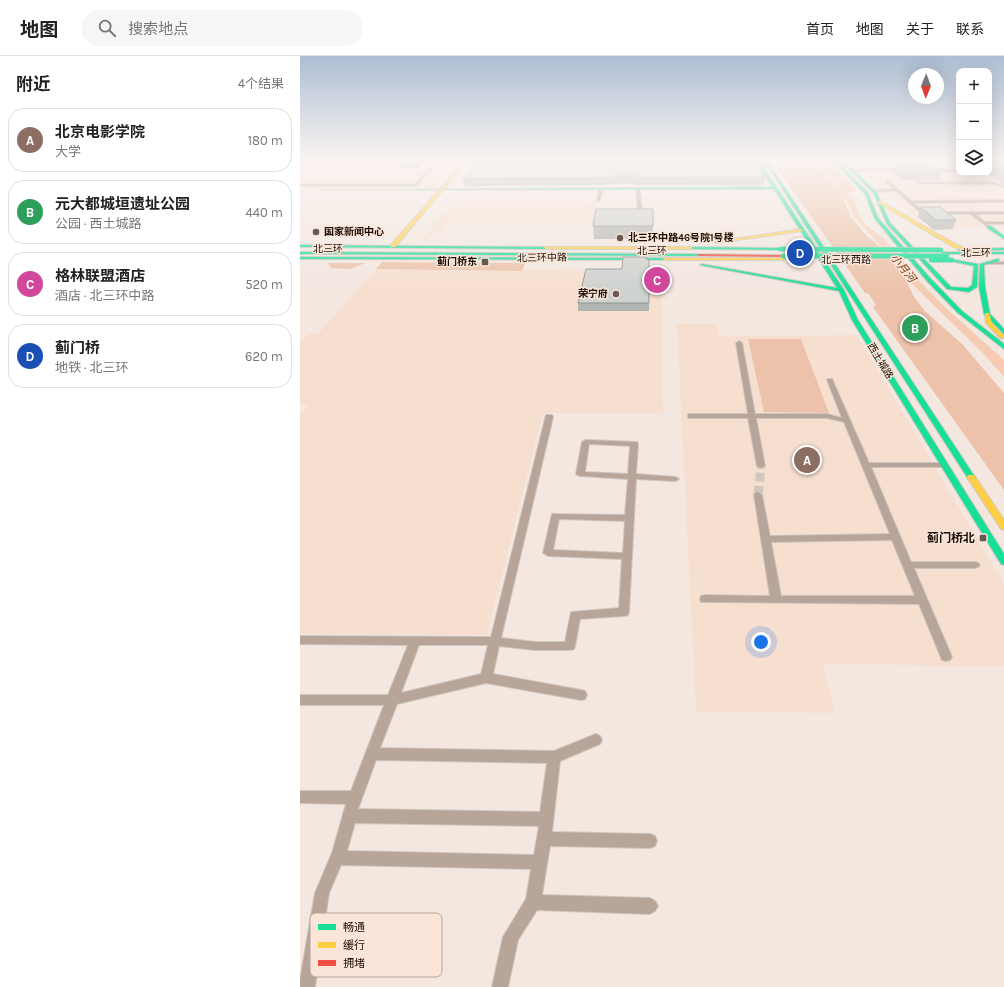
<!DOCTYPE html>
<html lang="zh">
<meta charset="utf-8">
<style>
body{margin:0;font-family:Karla,"Noto Sans SC",sans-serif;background:#f6f6f6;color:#222}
.controls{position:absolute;right:12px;top:12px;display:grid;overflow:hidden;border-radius:8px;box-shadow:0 4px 16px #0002}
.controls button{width:36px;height:36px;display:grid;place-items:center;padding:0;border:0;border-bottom:1px solid #e0e0e0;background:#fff;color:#222;font:20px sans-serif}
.compass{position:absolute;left:608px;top:12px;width:36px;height:36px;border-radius:50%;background:#fff;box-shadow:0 4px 16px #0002;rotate:181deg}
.you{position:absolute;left:461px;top:586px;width:14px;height:14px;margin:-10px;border:3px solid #fff;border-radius:50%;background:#1a73e8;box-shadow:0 0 0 6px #1a73e833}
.badge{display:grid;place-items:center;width:26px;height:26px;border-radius:50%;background:#665a53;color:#fff;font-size:13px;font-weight:700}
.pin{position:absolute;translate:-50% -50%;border:2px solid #fff;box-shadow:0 1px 4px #0006}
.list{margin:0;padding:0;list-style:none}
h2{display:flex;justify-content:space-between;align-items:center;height:52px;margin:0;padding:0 16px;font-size:17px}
h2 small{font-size:13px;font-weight:400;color:#767676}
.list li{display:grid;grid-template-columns:26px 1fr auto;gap:12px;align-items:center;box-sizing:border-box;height:64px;margin:0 8px 8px;padding:0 8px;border:1px solid #e0e0e0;border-radius:16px}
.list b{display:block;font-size:15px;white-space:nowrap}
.list p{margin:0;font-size:13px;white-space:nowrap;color:#767676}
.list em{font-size:13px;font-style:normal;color:#767676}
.icon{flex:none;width:22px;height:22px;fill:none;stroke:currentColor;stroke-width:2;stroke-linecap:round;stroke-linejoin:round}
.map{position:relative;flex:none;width:704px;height:931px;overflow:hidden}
header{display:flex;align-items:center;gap:24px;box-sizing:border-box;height:56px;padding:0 20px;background:#fff;border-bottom:1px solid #e0e0e0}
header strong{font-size:19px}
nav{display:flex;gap:22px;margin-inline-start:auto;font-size:14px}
.search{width:280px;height:36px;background:#f6f6f6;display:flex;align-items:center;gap:10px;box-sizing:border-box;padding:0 14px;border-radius:16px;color:#767676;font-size:15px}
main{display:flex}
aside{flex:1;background:#fff}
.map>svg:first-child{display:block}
.built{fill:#f7dfd0}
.green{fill:#ecc3aa}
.water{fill:#f5ccb3}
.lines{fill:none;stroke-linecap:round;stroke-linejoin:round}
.street-tunnel-far1{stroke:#d2c6bf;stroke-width:7;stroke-dasharray:7 3.5;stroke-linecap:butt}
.street-tunnel{stroke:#d2c6bf;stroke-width:9;stroke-dasharray:9 4.5;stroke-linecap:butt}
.street-casing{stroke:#cfc5bf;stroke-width:2}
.fast-casing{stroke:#cfc5bf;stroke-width:2}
.slow-casing{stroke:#cfc5bf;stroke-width:2}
.jam-casing{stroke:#cfc5bf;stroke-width:2}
.street{fill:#b7a599;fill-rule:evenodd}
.fast{fill:#16e098;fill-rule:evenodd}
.slow{fill:#ffcf43;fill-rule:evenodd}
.jam{fill:#f24e42;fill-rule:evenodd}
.fast-bridge-casing{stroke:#cfc5bf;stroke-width:5.5;stroke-linecap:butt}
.fast-bridge{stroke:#16e098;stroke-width:4.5}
.wall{fill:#b2b5b2}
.shaded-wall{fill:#919491}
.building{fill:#cfd3cf;stroke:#919491}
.poi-dot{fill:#665a53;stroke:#fbe5d8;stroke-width:1.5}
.labels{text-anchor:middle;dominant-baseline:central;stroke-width:3;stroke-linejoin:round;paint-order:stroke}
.far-poi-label{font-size:10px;font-weight:bold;fill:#1a0e07;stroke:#fbe5d8;text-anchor:start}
.far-street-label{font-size:10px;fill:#1a0e07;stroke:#fbe5d8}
.far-water-label{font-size:11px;font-style:italic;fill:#7b431a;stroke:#fbe5d8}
.poi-label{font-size:12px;font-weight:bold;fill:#1a0e07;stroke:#fbe5d8;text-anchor:end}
.key{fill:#fbe5d8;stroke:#b8a499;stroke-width:1}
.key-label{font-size:11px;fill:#1a0e07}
</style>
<header>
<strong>地图</strong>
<div class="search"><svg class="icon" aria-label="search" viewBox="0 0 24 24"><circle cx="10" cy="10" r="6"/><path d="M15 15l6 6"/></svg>搜索地点</div>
<nav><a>首页</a><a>地图</a><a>关于</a><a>联系</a></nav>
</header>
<main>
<aside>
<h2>附近<small>4个结果</small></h2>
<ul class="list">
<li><span class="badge" style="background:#8d6e63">A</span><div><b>北京电影学院</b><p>大学</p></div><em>180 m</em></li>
<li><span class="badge" style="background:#2e9e5b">B</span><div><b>元大都城垣遗址公园</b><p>公园 · 西土城路</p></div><em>440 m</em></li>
<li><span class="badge" style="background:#d1479c">C</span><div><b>格林联盟酒店</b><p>酒店 · 北三环中路</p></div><em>520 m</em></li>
<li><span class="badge" style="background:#1a4fb4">D</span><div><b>蓟门桥</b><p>地铁 · 北三环</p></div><em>620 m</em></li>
</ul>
</aside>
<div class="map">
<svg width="704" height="931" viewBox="0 0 704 931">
<rect width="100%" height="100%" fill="#f3e7e0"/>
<path class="built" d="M 0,103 L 160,103 L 135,132 L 0,133 Z
M 560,115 L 624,115 L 659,116 L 659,117 L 689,117 L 704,115 L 704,171 L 636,172 L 613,160 Z
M 168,145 L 298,146 L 293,167 L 151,167 Z
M 147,153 L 161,153 L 136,180 L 130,180 L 126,185 L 119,185 Z
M 76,213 L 361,215 L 363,357 L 243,357 L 187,579 L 0,578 L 0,359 L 8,349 L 0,348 L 0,286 L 9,278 L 18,278 Z
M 377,268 L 416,268 L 419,280 L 557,279 L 704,528 L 704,610 L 523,608 L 535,657 L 396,656 Z"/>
<path class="green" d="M 471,103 L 528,103 L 556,134 L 557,136 L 538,138 L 546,148 L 550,160 L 566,179 L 579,190 L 602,216 L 614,241 L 625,255 L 662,288 L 704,337 L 704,434 L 573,251 L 576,249 L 569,238 L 565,237 Z
M 82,206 L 225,207 L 222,215 L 76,213 Z
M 28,207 L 65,207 L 51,213 L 31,212 Z
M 448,283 L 501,283 L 529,357 L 464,356 Z"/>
<path class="water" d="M 509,103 L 516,103 L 556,146 L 558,158 L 565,168 L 584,183 L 620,226 L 648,254 L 704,304 L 704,321 L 683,297 L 612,228 L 601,211 L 554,161 L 547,146 Z"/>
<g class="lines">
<path class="street-tunnel-far1" d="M 461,413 L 461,410"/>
<path class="street-tunnel" d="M 458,439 L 461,412"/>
<g class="street-casing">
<path id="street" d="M 138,103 L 141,103 L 116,130 L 0,130 L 0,128 L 115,128 Z
M 552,113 L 606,113 L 608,114 L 551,115 Z
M 627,113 L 659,114 L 659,116 L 628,115 Z
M 615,123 L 622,126 L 694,126 L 704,129 L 704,131 L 694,128 L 621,128 L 615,125 Z
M 587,124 L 612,145 L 704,144 L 704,146 L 614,147 L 624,156 L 704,156 L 704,158 L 675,158 L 685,166 L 704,166 L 704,168 L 688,168 L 691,171 L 689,172 L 670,158 L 622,158 L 596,135 L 572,136 L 573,134 L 594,133 L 586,126 Z
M 301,132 L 303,133 L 300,144 L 297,145 L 299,133 Z
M 338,132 L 340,133 L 342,157 L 340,158 L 338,157 L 336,133 Z
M 689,206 L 704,206 L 704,208 L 687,208 L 687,207 Z
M 439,285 L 442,287 L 455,358 L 527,358 L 542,362 L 527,324 L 528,323 L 532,323 L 569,407 L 644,407 L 648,409 L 644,411 L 571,411 L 611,506 L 675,506 L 678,507 L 680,509 L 678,511 L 675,512 L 614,512 L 652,601 L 650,604 L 646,605 L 642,604 L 619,548 L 401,546 L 400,543 L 401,540 L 405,539 L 470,540 L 454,439 L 455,437 L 458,436 L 462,439 L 470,480 L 590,478 L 544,366 L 527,362 L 456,362 L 465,410 L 461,412 L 457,410 L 448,362 L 388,362 L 388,358 L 448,358 L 436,287 ZM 592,484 L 615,540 L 481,540 L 471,486 Z
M 246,359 L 252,359 L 253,361 L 201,582 L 235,586 L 265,586 L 271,556 L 319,552 L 322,503 L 248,500 L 243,497 L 252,458 L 325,459 L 328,423 L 280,420 L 276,418 L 282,386 L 286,384 L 337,386 L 338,388 L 336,418 L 375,421 L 379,423 L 375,425 L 336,423 L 329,556 L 328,559 L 324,560 L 280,563 L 275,590 L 274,593 L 270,594 L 235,594 L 199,590 L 193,618 L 281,634 L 285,635 L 287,639 L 285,643 L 281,644 L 186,627 L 97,648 L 80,692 L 254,695 L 296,678 L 300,680 L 302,684 L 300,688 L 260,705 L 252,776 L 350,778 L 355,780 L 357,785 L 355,790 L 350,792 L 250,790 L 242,839 L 350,842 L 355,845 L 358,850 L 355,855 L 350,858 L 237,854 L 218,884 L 208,931 L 192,931 L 203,881 L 226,843 L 231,813 L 41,809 L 29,837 L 15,931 L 0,931 L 0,924 L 15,837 L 32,797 L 46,748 L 0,747 L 0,735 L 51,735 L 84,649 L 0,649 L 0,639 L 88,639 L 108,589 L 0,588 L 0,580 L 191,581 ZM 289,388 L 330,390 L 328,418 L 285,416 ZM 259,463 L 325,465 L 323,497 L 253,494 ZM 119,589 L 188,589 L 181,618 L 101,637 ZM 76,704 L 247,707 L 240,756 L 58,753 ZM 55,767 L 239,770 L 234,799 L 47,795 Z"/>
</g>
<g class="fast-casing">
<path id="fast" d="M 455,103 L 458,103 L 544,234 L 558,264 L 704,498 L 704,509 L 701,508 L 552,264 L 539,235 L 400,209 L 402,208 L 537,232 L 474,133 L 21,134 L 472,131 Z
M 463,103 L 466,103 L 675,421 L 674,423 L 668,423 L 667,421 Z
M 532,103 L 535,103 L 568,137 L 578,162 L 631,223 L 662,255 L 704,288 L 704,293 L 658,257 L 627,225 L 575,163 L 565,138 Z
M 539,103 L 542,103 L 577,137 L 590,167 L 651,231 L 668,232 L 672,229 L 674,210 L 650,205 L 650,203 L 678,208 L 677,231 L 669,236 L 647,233 L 587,168 L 574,138 Z
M 687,170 L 691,170 L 704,180 L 704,183 L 687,172 Z
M 0,189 L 246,191 L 248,192 L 246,193 L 0,191 Z
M 391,191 L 480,192 L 482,193 L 480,194 L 389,193 Z
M 704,192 L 704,194 L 660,195 L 658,194 L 660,193 Z
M 0,196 L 400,198 L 402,199 L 400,200 L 0,198 Z
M 644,196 L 704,196 L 704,198 L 642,198 L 642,196 Z
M 0,201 L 365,202 L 367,203 L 365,204 L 0,203 Z
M 697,203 L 699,203 L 699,205 L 684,209 L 685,231 L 690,258 L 704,273 L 704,278 L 684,258 L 679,231 L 680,208 Z"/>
</g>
<g class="slow-casing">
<path id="slow" d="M 166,103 L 169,103 L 95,191 L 91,191 L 91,189 Z
M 578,145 L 580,145 L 659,190 L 671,194 L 669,195 L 655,192 L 578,147 Z
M 501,173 L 503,175 L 416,187 L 414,186 Z
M 244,191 L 391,191 L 393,192 L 391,193 L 246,193 Z
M 363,202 L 483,202 L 485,203 L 483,204 L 365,204 L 363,203 Z
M 685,257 L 689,257 L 692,267 L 704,280 L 704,282 L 700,282 L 686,267 Z
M 668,419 L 674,419 L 704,464 L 704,474 L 701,473 L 667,421 Z"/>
</g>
<g class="jam-casing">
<path id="jam" d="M 398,198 L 483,199 L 485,200 L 483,201 L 400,200 L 398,200 Z"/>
</g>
<use href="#street" class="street"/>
<use href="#fast" class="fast"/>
<use href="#slow" class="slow"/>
<use href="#jam" class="jam"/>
<g class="fast-bridge-casing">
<path id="fast-bridge" d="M 480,193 L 641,194
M 483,200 L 647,200
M 631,204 L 652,204"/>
</g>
<use href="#fast-bridge" class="fast-bridge"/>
</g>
<path class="wall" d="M 103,103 L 127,103 L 117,112 L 99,112 L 98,108 Z
M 362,103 L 454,103 L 465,121 L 464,129 L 336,129 L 336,128 L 313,128 L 313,129 L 165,130 L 163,123 L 340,107 L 344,108 L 362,106 Z
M 594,109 L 642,116 L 640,124 L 622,124 L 615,122 L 614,124 L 602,124 L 593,117 Z
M 689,109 L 704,109 L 704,128 L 686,117 L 689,117 Z
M 620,151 L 656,164 L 653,173 L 634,174 L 618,161 Z
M 353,153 L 353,183 L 294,183 L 293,170 Z
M 346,203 L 349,203 L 349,255 L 278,255 L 278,247 Z"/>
<path class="shaded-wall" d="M 121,103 L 127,103 L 117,112 L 117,107 Z"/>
<path class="building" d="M 103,103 L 121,103 L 117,107 L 98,108 Z
M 179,103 L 339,103 L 340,107 L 344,108 L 345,106 L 363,106 L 363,103 L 454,103 L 465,121 L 336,122 L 336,120 L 313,120 L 313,122 L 163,123 Z
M 594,109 L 632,109 L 642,116 L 624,116 L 617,113 L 615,116 L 604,116 Z
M 689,109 L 704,109 L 704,118 Z
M 620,151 L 640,151 L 656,164 L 636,164 Z
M 296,153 L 353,153 L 353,170 L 293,170 Z
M 323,201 L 346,201 L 346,203 L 349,203 L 349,247 L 278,247 L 286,213 L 322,213 Z"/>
<linearGradient id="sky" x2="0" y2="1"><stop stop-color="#adbed3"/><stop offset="0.44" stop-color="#faf4f1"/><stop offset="1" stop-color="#faf4f1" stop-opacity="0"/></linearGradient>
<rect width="704" height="234" fill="url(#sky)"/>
<g class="poi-dot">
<circle cx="16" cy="176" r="4"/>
<circle cx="320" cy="182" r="4"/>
<rect x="181" y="202" width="8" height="8" rx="2"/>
<circle cx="316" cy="238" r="4"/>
<rect x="679" y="478" width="8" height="8" rx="2"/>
</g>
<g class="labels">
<g class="far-poi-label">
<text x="24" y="176">国家新闻中心</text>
<text x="328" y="182">北三环中路46号院1号楼</text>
<text x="177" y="206" text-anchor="end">蓟门桥东</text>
<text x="308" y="238" text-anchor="end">荣宁府</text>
</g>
<g class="far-street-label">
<text x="28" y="193">北三环</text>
<text x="352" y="195">北三环</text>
<text x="676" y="197">北三环</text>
<text transform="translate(242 202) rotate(-1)">北三环中路</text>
<text x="546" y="204">北三环西路</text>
<text transform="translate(580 305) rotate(59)">西土城路</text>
</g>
<g class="far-water-label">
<text transform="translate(603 212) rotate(51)">小月河</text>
</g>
<g class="poi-label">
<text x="675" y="482">蓟门桥北</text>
</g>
</g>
<rect x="10" y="857" width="132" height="64" rx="6" class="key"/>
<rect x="18" y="868" width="18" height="6" fill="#16e098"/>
<rect x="18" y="886" width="18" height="6" fill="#ffcf43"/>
<rect x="18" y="904" width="18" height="6" fill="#f24e42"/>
<g class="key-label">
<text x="43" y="875">畅通</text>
<text x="43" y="893">缓行</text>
<text x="43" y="911">拥堵</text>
</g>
</svg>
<div class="controls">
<button>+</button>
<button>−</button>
<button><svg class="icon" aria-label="layers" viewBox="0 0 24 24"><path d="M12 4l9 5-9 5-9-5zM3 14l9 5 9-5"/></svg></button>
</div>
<svg class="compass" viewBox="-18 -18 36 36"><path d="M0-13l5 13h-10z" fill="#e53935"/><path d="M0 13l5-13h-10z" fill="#767676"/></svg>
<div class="you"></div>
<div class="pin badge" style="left:507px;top:404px;background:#8d6e63">A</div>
<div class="pin badge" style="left:615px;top:272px;background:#2e9e5b">B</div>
<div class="pin badge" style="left:357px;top:224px;background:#d1479c">C</div>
<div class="pin badge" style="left:500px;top:197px;background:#1a4fb4">D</div>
</div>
</main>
